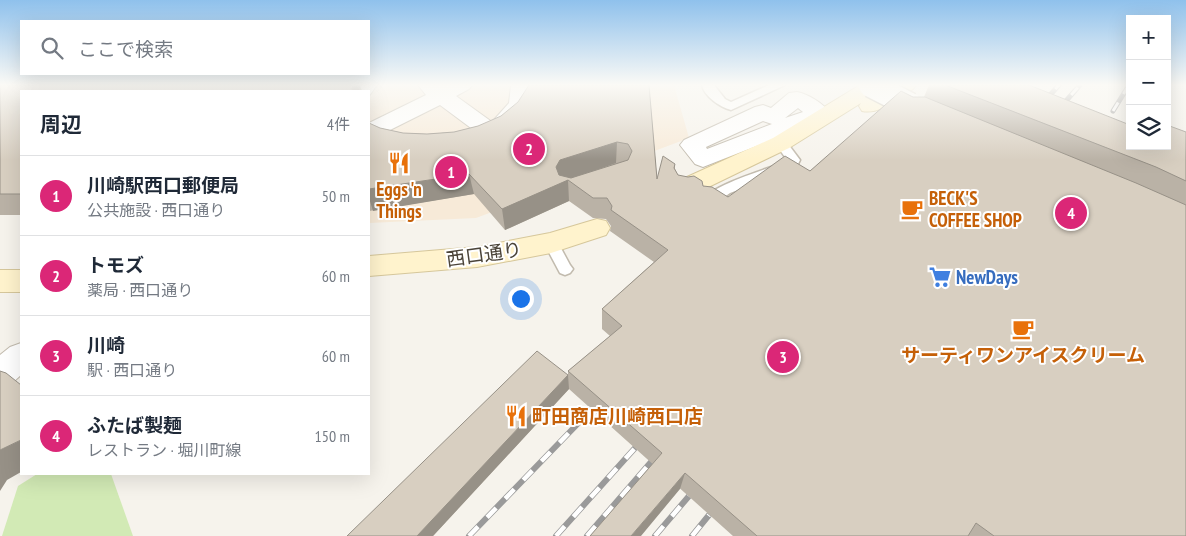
<!DOCTYPE html>
<html lang="ja">
<meta charset="utf-8">
<style>
body{margin:0;font-family:"PT Sans Narrow","Noto Sans JP",sans-serif;background:#f6f6f7;color:#1f2937}
.controls{position:absolute;right:15px;top:15px;display:grid;overflow:hidden;border-radius:0px;box-shadow:0 5px 20px #0002}
.controls button{width:45px;height:45px;display:grid;place-items:center;padding:0;border:0;border-bottom:1px solid #e0e1e3;background:#fff;color:#1f2937;font:25px sans-serif}
.you{position:absolute;left:520px;top:298px;width:18px;height:18px;margin:-12px;border:4px solid #fff;border-radius:50%;background:#1a73e8;box-shadow:0 0 0 8px #1a73e833}
.badge{display:grid;place-items:center;width:32px;height:32px;border-radius:50%;background:#db2777;color:#fff;font-size:16px;font-weight:700}
.pin{position:absolute;translate:-50% -50%;border:2px solid #fff;box-shadow:0 1px 5px #0006}
.list{margin:0;padding:0;list-style:none}
h2{display:flex;justify-content:space-between;align-items:center;height:65px;margin:0;padding:0 20px;font-size:21px}
h2 small{font-size:16px;font-weight:400;color:#747a83}
.list li{display:grid;grid-template-columns:32px 1fr auto;gap:15px;align-items:center;box-sizing:border-box;height:80px;padding:0 20px;border-top:1px solid #e0e1e3}
.list b{display:block;font-size:19px;white-space:nowrap}
.list p{margin:0;font-size:16px;white-space:nowrap;color:#747a83}
.list em{font-size:16px;font-style:normal;color:#747a83}
.icon{flex:none;width:28px;height:28px;fill:none;stroke:currentColor;stroke-width:2;stroke-linecap:round;stroke-linejoin:round}
.map{position:relative;flex:none;width:1186px;height:536px;overflow:hidden}
.search{position:absolute;background:#fff;box-shadow:0 5px 20px #0002;left:20px;top:20px;width:350px;height:55px;display:flex;align-items:center;gap:12px;box-sizing:border-box;padding:0 18px;border-radius:0px;color:#747a83;font-size:19px}
.panel{position:absolute;background:#fff;box-shadow:0 5px 20px #0002;left:20px;top:90px;width:350px;height:385px;border-radius:0px}
.map>svg:first-child{display:block}
.commercial{fill:#f7ead8}
.green{fill:#d2eab5}
.lines{fill:none;stroke-linecap:round;stroke-linejoin:round}
.lane-casing{stroke:#c2bbae;stroke-width:3}
.street-casing{stroke:#c2bbae;stroke-width:2}
.secondary-casing{stroke:#d6c79b;stroke-width:2}
.lane{fill:#fff;fill-rule:evenodd}
.street{fill:#fff;fill-rule:evenodd}
.secondary{fill:#fff3cd;fill-rule:evenodd}
.rail-far1-casing{stroke:#9a9a9a;stroke-width:5}
.rail-casing{stroke:#9a9a9a;stroke-width:6}
.rail-far1{stroke:#fff;stroke-width:3;stroke-dasharray:10;stroke-linecap:butt}
.rail{stroke:#fff;stroke-width:4.5;stroke-dasharray:13;stroke-linecap:butt}
.street-bridge-casing{stroke:#c2bbae;stroke-width:27;stroke-linecap:butt}
.street-bridge{stroke:#fff;stroke-width:24}
.wall{fill:#bab2a6}
.shaded-wall{fill:#979187}
.building{fill:#d8cfc1;stroke:#979187;fill-rule:evenodd}
.labels{text-anchor:middle;dominant-baseline:central;stroke-width:4;stroke-linejoin:round;paint-order:stroke}
.food-label{font-size:19px;font-weight:bold;fill:#c56008;stroke:#fff}
.street-label{font-size:19px;fill:#4b4439;stroke:#fff}
.shop-label{font-size:19px;font-weight:bold;fill:#366cbe;stroke:#fff;text-anchor:start}
</style>
<div class="map">
<svg width="1186" height="536" viewBox="0 0 1186 536">
<rect width="100%" height="100%" fill="#f6f3ec"/>
<path class="commercial" d="M 284,85 L 674,85 L 689,138 L 476,218 L 369,223 L 369,91 L 281,91 Z"/>
<path class="green" d="M 37,474 L 111,474 L 133,536 L 2,536 L 18,486 Z"/>
<g class="lines">
<g class="lane-casing">
<path id="lane" d="M 702,85 L 714,85 L 725,99 L 731,102 L 769,85 L 785,85 L 731,110 C 720,107 704,96 702,85 Z
M 781,139 L 785,140 L 800,160 L 796,168 L 730,193 L 711,206 L 701,206 L 699,203 C 709,186 766,169 786,162 L 787,160 L 775,143 Z
M 551,238 L 556,239 L 570,265 L 573,269 L 570,273 L 565,275 L 560,273 L 544,243 L 546,239 Z"/>
</g>
<g class="street-casing">
<path id="street" d="M 356,85 L 377,85 L 369,96 L 369,91 L 353,91 Z
M 418,85 L 472,85 L 469,89 L 456,96 L 492,122 L 509,103 L 511,85 L 531,85 C 533,104 521,128 502,133 L 499,137 L 491,139 L 483,137 L 440,105 L 380,135 L 369,136 L 369,123 L 426,95 Z
M 797,92 C 808,94 823,103 830,113 L 827,118 L 703,167 L 695,164 L 680,145 L 684,140 L 755,107 L 763,105 L 771,108 L 789,93 ZM 798,108 L 803,112 L 785,118 ZM 763,121 L 772,124 L 707,149 L 706,147 Z
M 21,343 L 21,375 L 11,384 L 0,388 L 0,355 L 10,347 Z"/>
</g>
<g class="secondary-casing">
<path id="secondary" d="M 860,85 L 885,85 L 875,94 L 890,85 L 916,85 L 913,89 C 898,98 880,115 862,111 L 859,106 L 861,103 L 789,148 L 694,194 L 685,196 L 676,194 L 673,188 L 676,182 L 773,138 Z
M 597,219 L 606,221 L 610,228 L 606,235 L 551,253 L 477,267 L 369,276 L 369,256 L 477,247 L 550,233 Z
M 0,270 L 21,270 L 21,292 L 0,292 Z"/>
</g>
<use href="#lane" class="lane"/>
<use href="#street" class="street"/>
<use href="#secondary" class="secondary"/>
<g class="rail-far1-casing">
<path id="rail-far1" d="M 1042,104 L 1059,85
M 1058,110 L 1080,85
M 1113,111 L 1129,85"/>
</g>
<g class="rail-casing">
<path id="rail" d="M 469,536 L 592,409
M 556,536 L 635,448
M 587,536 L 651,462
M 655,536 L 689,496
M 692,536 L 709,515"/>
</g>
<use href="#rail-far1" class="rail-far1"/>
<use href="#rail" class="rail"/>
<g class="street-bridge-casing">
<path id="street-bridge" d="M 871,85 L 910,105"/>
</g>
<use href="#street-bridge" class="street-bridge"/>
</g>
<path class="wall" d="M 0,85 L 21,91 L 21,215 L 0,215 Z
M 649,85 L 657,179 L 675,164 L 675,169 L 678,175 L 728,197 L 810,171 L 913,97 L 924,97 L 929,85 L 979,85 L 1130,146 L 1186,132 L 1186,536 L 733,536 L 569,389 L 433,536 L 347,536 L 568,375 L 568,371 L 610,336 L 602,329 L 602,309 L 654,262 L 610,231 L 611,226 L 606,219 L 593,218 L 569,201 L 505,230 L 474,194 L 369,211 L 369,123 L 380,128 L 403,133 L 427,134 L 454,132 Z"/>
<path class="shaded-wall" d="M 350,85 L 360,85 L 362,91 L 352,91 Z
M 617,142 L 616,163 L 568,180 L 569,201 L 505,230 L 502,209 L 556,167 L 560,160 Z
M 469,174 L 474,194 L 373,211 L 369,198 L 369,189 Z
M 568,375 L 569,389 L 433,536 L 417,536 Z
M 21,440 L 21,472 L 7,480 L 0,491 L 0,450 Z
M 685,473 L 680,489 L 641,536 L 631,536 Z"/>
<path class="building" d="M 0,85 L 353,85 L 352,89 L 353,91 L 21,91 L 21,194 L 0,194 Z
M 529,85 L 649,85 L 657,179 L 663,156 L 675,164 L 674,168 L 678,175 L 688,177 L 694,176 L 702,181 L 703,186 L 712,187 L 728,197 L 785,156 L 810,171 L 901,91 L 913,97 L 925,97 L 1136,183 L 1186,205 L 1186,536 L 994,536 L 976,523 L 968,536 L 757,536 L 685,473 L 631,536 L 590,536 L 662,453 L 568,371 L 622,326 L 602,309 L 668,250 L 611,210 L 612,206 L 607,198 L 593,198 L 568,180 L 502,209 L 469,174 L 369,189 L 369,123 L 380,128 L 403,133 L 427,134 L 454,132 L 478,126 L 501,116 L 518,102 ZM 617,142 L 628,144 L 632,151 L 628,160 L 571,178 L 559,175 L 556,167 L 560,160 Z
M 945,85 L 1029,85 L 1130,125 L 1130,146 L 1167,146 L 1167,125 L 1186,132 L 1186,181 L 1156,167 Z
M 537,351 L 568,375 L 417,536 L 347,536 Z
M 0,371 L 6,373 L 21,385 L 21,440 L 0,450 Z"/>
<linearGradient id="sky" x2="0" y2="1"><stop stop-color="#8fc1ec"/><stop offset="0.53" stop-color="#fbfaf6"/><stop offset="1" stop-color="#fbfaf6" stop-opacity="0"/></linearGradient>
<rect width="1186" height="160" fill="url(#sky)"/>
<defs>
<g id="restaurant-bare" transform="scale(1.725)"><path d="M-5-6h1v4h1v-4h1v4h1v-4h1v5L-1.5 .5V6h-2V.5L-5-1ZM5-6V6H3V1.5H1.5Q1.5-4 5-6Z" fill="#e8710a" stroke="#fff" stroke-width="2.5" paint-order="stroke"/></g>
<g id="cafe-bare" transform="scale(1.725)"><path d="M-5.5-4.5H6V0H3Q3 3.5 0 3.5H-2.5Q-5.5 3.5-5.5 0ZM3-3.2v2h1.7v-2ZM-6 4.5H4V6H-6Z" fill="#e8710a" stroke="#fff" stroke-width="2.5" paint-order="stroke"/></g>
<g id="supermarket-bare" transform="scale(1.725)"><path d="M-6-5.5h2.5l.6 2H6L4.5 2H-2.5L-4.4-4H-6ZM-1.5 3.2a1.3 1.3 0 1 0 .1 0ZM3 3.2a1.3 1.3 0 1 0 .1 0Z" fill="#3f7fe0" stroke="#fff" stroke-width="2.5" paint-order="stroke"/></g>
</defs>
<g fill-rule="evenodd">
<use href="#restaurant-bare" x="399" y="163"/>
<use href="#cafe-bare" x="912" y="209"/>
<use href="#supermarket-bare" x="940" y="277"/>
<use href="#cafe-bare" x="1023" y="329"/>
<use href="#restaurant-bare" x="516" y="416"/>
</g>
<g class="labels">
<g class="food-label">
<text x="399" y="189">Eggs 'n<tspan x="399" dy="22">Things</tspan></text>
<text x="929" y="198" text-anchor="start">BECK'S<tspan x="929" dy="22">COFFEE SHOP</tspan></text>
<text x="1023" y="355">サーティワンアイスクリーム</text>
<text x="532" y="416" text-anchor="start">町田商店川崎西口店</text>
</g>
<g class="street-label">
<text transform="translate(484 254) rotate(-8)">西口通り</text>
</g>
<g class="shop-label">
<text x="956" y="277">NewDays</text>
</g>
</g>
</svg>
<div class="controls">
<button>+</button>
<button>−</button>
<button><svg class="icon" aria-label="layers" viewBox="0 0 24 24"><path d="M12 4l9 5-9 5-9-5zM3 14l9 5 9-5"/></svg></button>
</div>
<div class="you"></div>
<div class="pin badge" style="left:451px;top:172px">1</div>
<div class="pin badge" style="left:529px;top:149px">2</div>
<div class="pin badge" style="left:783px;top:357px">3</div>
<div class="pin badge" style="left:1071px;top:213px">4</div>
<div class="search"><svg class="icon" aria-label="search" viewBox="0 0 24 24"><circle cx="10" cy="10" r="6"/><path d="M15 15l6 6"/></svg>ここで検索</div>
<section class="panel">
<h2>周辺<small>4件</small></h2>
<ul class="list">
<li><span class="badge">1</span><div><b>川崎駅西口郵便局</b><p>公共施設 · 西口通り</p></div><em>50 m</em></li>
<li><span class="badge">2</span><div><b>トモズ</b><p>薬局 · 西口通り</p></div><em>60 m</em></li>
<li><span class="badge">3</span><div><b>川崎</b><p>駅 · 西口通り</p></div><em>60 m</em></li>
<li><span class="badge">4</span><div><b>ふたば製麺</b><p>レストラン · 堀川町線</p></div><em>150 m</em></li>
</ul>
</section>
</div>
